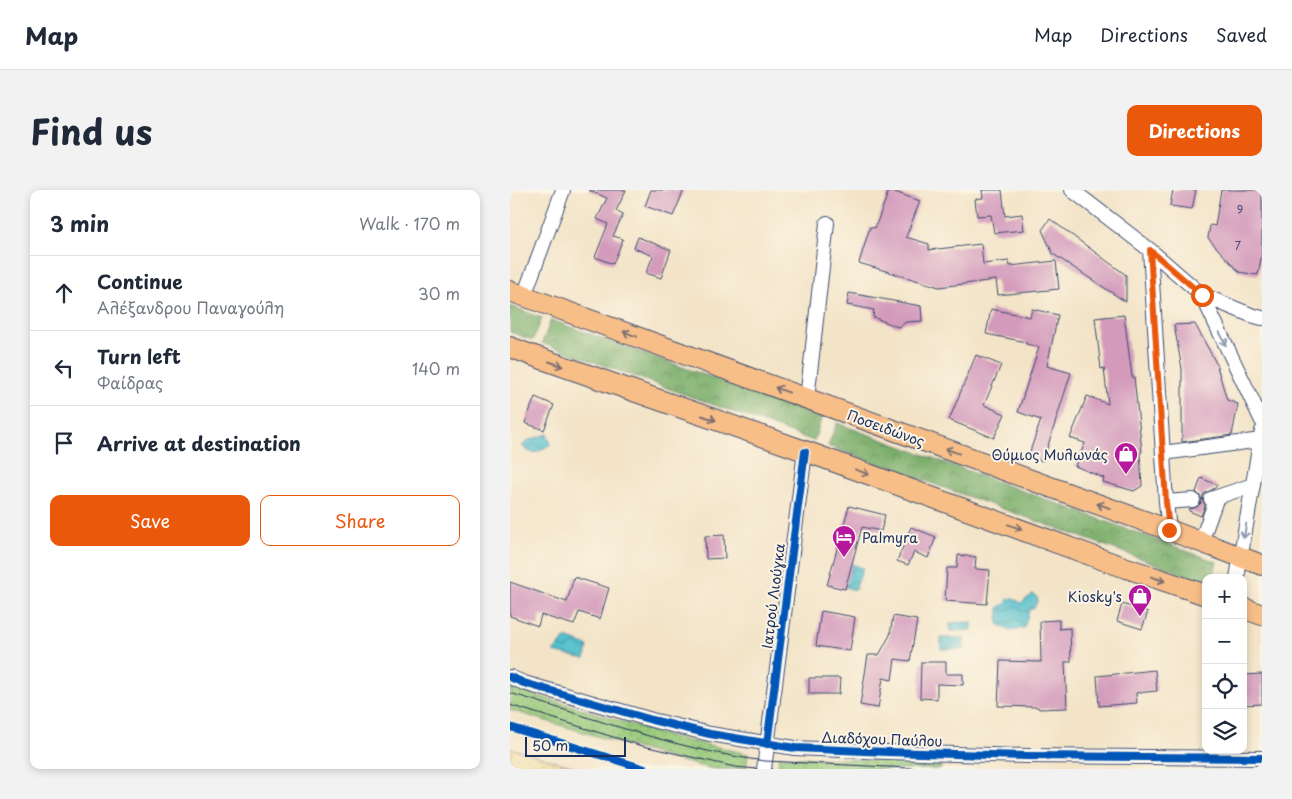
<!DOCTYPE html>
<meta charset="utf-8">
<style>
body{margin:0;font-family:"Playpen Sans",sans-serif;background:#f2f2f3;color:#1f2937}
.controls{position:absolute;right:15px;bottom:15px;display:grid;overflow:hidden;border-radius:10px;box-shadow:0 2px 8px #0003}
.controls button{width:45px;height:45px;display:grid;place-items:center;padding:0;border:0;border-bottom:1px solid #e0e1e3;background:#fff;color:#1f2937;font:25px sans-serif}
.scale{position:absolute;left:15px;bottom:12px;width:101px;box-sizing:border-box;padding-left:5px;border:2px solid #1b2f5e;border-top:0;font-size:14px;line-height:18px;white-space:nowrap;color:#1b2f5e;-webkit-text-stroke:4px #fcf5e5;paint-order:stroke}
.stop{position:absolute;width:15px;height:15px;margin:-11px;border:4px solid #ea580c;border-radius:50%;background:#fff}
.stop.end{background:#ea580c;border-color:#fff;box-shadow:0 1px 5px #0008}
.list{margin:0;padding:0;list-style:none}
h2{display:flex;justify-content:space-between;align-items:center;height:65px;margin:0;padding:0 20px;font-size:21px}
h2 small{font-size:16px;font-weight:400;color:#747a83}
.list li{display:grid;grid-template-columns:32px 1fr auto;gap:15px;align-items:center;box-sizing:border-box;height:75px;padding:0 20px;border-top:1px solid #e0e1e3}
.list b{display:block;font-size:19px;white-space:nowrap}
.list p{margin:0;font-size:16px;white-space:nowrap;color:#747a83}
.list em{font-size:16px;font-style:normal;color:#747a83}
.actions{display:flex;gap:10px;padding:15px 20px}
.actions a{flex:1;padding:11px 0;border:1px solid #ea580c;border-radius:10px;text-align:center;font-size:18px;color:#ea580c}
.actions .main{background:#ea580c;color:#fff}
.icon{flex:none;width:28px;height:28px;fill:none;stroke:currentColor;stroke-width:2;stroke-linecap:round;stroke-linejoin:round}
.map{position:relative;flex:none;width:752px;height:579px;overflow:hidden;border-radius:10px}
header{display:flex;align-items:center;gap:30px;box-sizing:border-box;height:70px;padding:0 25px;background:#fff;border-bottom:1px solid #e0e1e3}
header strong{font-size:24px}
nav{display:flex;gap:28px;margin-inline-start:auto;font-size:18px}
.intro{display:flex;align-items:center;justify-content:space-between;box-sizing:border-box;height:120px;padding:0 30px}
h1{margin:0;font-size:35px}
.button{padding:12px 22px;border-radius:10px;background:#ea580c;color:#fff;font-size:18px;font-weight:700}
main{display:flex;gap:30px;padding:0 30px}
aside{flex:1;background:#fff;border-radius:10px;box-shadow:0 2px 8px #0003}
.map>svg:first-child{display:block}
.grass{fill:url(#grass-dots);stroke:#5a7c6c}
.forest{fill:url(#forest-crowns);stroke:#4a6e64}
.sand{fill:url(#sand-dots);stroke:#84847e}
.water{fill:url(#water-waves);stroke:#377896}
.building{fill:#d39abb}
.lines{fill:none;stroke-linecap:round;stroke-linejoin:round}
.minor-casing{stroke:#3b4a6e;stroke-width:16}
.highway-casing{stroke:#3b4a6e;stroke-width:22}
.minor{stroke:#fff;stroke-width:14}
.highway{stroke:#f7be88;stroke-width:20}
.tram{stroke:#1b2f5e;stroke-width:1}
.cycleway-casing{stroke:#fcf5e5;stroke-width:11}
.cycleway{stroke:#0057b8;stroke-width:8}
.oneway{stroke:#7e6f71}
.oneway2{stroke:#8d97ae}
.route{stroke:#ea580c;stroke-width:6}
.labels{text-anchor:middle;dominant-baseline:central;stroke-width:4;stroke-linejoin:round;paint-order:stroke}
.number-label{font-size:11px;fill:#494a75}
.street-label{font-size:14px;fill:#1b2f5e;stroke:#fcf5e5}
.poi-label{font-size:14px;fill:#1b2f5e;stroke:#fcf5e5;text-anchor:end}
</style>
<header>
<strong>Map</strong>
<nav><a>Map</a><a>Directions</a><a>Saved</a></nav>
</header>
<div class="intro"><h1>Find us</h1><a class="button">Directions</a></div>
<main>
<aside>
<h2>3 min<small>Walk · 170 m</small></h2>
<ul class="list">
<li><svg class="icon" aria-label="ahead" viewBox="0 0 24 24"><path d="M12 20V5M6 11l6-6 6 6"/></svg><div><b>Continue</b><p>Αλέξανδρου Παναγούλη</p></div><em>30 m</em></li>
<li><svg class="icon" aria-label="left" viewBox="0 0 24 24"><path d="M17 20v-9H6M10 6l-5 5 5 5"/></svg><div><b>Turn left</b><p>Φαίδρας</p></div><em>140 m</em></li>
<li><svg class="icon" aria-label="arrive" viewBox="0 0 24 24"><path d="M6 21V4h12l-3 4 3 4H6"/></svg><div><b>Arrive at destination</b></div></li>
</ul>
<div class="actions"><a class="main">Save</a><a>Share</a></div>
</aside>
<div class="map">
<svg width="752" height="579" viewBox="0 0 752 579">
<defs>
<pattern id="grass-dots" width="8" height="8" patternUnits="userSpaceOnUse" patternTransform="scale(1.25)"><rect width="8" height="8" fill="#99ca7a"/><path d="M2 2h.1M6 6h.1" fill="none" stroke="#7ca467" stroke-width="1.8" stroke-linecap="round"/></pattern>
<pattern id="forest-crowns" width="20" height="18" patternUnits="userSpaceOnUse" patternTransform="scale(1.25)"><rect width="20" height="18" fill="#7aae6a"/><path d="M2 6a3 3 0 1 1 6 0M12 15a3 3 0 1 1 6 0" fill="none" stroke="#638e5a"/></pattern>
<pattern id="sand-dots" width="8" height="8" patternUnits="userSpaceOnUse" patternTransform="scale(1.25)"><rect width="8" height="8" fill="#eeda9e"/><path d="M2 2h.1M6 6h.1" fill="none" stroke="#ccbb8a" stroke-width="1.8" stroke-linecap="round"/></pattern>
<pattern id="water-waves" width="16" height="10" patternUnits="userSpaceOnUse" patternTransform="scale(1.25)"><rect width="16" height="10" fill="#53c0cd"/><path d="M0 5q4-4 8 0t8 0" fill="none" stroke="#449caa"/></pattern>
</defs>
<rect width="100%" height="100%" fill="#fcf5e5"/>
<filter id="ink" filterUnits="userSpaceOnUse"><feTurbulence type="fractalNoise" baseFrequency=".02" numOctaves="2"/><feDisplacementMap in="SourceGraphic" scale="10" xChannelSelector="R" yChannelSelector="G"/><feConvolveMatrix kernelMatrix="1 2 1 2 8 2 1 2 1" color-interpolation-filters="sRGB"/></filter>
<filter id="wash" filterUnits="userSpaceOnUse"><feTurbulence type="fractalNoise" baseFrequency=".0096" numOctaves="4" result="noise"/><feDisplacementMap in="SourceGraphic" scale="20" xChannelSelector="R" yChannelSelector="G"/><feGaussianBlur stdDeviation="1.12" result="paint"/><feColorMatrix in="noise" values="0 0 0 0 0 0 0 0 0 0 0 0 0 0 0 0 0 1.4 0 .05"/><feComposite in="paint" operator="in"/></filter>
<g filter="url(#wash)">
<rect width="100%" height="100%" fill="#f3e4c8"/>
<path class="grass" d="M 0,498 L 83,522 L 153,545 L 238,564 L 236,579 L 204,579 L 170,571 L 0,520 Z
M 269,567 L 431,572 L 431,579 L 268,579 Z"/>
<path class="forest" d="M 0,116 L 32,128 L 23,150 L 0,142 Z
M 41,130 L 312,227 L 304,251 L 32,153 Z
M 327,233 L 707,372 L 702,388 L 696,388 L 696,392 L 318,256 Z"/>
<path class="sand" d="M 0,558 L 72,579 L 0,579 Z"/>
<path class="water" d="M 37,244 L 41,254 C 29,261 24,268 12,256 L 19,250 Z
M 342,374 L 353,378 L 345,400 L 335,397 Z
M 523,404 L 526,406 L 528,410 L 524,418 L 519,420 L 516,432 L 514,438 L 500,441 L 488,434 L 489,417 L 496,414 L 498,409 L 503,408 L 511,413 Z
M 462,432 L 462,440 L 440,441 L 440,433 Z
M 56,448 L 78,456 L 75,469 L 43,462 Z
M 431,448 L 454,448 L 454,459 L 431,459 Z"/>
<g id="blocks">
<path class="building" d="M 78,0 L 116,0 L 106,21 L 113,25 L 103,46 L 113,49 L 103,74 L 85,67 L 98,34 L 87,29 L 97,8 Z
M 141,0 L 174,0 L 163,26 L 135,16 Z
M 379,0 L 410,11 L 396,47 L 419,54 L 419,60 L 471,54 L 473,74 L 499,71 L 500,76 L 546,71 L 549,99 L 488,105 L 486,90 L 429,97 L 349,73 L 360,37 L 365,38 Z
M 472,0 L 492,0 L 495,26 L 512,24 L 514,40 L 484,43 L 481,25 L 467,26 L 465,9 L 473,8 Z
M 663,0 L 686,0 L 682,19 L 660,16 Z
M 711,0 L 752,0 L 752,62 L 748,85 L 729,82 L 698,48 L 700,35 L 705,36 Z
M 540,29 L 616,85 L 616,112 L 543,64 L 532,40 Z
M 128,47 L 161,60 L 151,88 L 136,83 L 143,66 L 124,58 Z
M 339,103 L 411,116 L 412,131 L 396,132 L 388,137 L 363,127 L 364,120 L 337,115 Z
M 481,119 L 520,127 L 522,119 L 548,125 L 537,176 L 561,183 L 533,271 L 518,267 L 531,230 L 508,222 L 529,157 L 516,154 L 516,152 L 476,144 Z
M 614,125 L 622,187 L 624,187 L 632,262 L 630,263 L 632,296 L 624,301 L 593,292 L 594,288 L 565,276 L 575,253 L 560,248 L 577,206 L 598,214 L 594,178 L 591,179 L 585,128 Z
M 685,134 L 706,173 L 717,210 L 728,214 L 722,245 L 672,252 L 672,179 L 664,135 Z
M 466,165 L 491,175 L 474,215 L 495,224 L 484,248 L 439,230 Z
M 25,207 L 44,215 L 34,240 L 15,233 Z
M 691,288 L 707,295 L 705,298 L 694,304 L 692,308 L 693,311 L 695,315 L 691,326 L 679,321 L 680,319 L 687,317 L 691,313 L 692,310 L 690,306 L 686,302 Z
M 339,316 L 375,325 L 371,341 L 352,337 L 335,399 L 317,395 Z
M 401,337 L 426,347 L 418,368 L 404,362 L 398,375 L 387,371 Z
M 214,345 L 215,368 L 196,369 L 195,346 Z
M 448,365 L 466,367 L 465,379 L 480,380 L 477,414 L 435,411 L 437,378 L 447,378 Z
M 64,387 L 99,398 L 90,429 L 69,422 L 64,435 L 31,425 L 28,436 L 0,426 L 0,392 L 57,412 Z
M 612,414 L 638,422 L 632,439 L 607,431 Z
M 311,421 L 345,427 L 340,461 L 306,456 Z
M 383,426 L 407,430 L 400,471 L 385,469 L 382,490 L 373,488 L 368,518 L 350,515 L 358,465 L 369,465 L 380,445 Z
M 549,430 L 549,439 L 560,438 L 561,472 L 555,472 L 557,518 L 529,519 L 528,517 L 488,516 L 490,471 L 531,472 L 530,431 Z
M 411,472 L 436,472 L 436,484 L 453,484 L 453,495 L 427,494 L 427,509 L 410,508 Z
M 645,480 L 647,501 L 626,503 L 627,513 L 589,516 L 587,486 Z
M 752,484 L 752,514 L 733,515 L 733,485 Z
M 299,488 L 330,488 L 329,504 L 299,504 Z"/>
</g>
</g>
<g filter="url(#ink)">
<use href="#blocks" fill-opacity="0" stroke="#3b4a6e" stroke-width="1"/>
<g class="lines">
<g class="minor-casing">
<path id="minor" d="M 562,0 L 640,60 L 692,105 L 741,125 L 752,128
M 640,60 L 656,312 L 659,340
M 692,105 L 752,231
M 14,106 L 53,0
M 297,209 L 317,33
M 653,263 L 751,250
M 701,309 L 743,295
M 656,312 L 683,310
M 691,352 L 707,307
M 727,388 L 752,241
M 0,487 L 14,493 L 142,530 L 200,544 L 285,558 L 378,562 L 517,566 L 752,568
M 254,579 L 295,262"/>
</g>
<g class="highway-casing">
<path id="highway" d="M 0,101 L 659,340 L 752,375
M 0,157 L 21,165 L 306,265 L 602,373 L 696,405
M 733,418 L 752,425"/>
</g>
<use href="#minor" class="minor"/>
<use href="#highway" class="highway"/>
<path class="tram" d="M 0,503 C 84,528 167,560 255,571 L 419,579
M 0,515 L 129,555 L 225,577 L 247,579"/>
<g class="cycleway-casing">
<path id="cycleway" d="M 0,487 L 14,493 L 142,530 L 200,544 L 285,558 L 378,562 L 517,566 L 752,568
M 0,537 L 135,579
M 257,554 L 295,262"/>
</g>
<use href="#cycleway" class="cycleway"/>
</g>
<defs><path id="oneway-shaft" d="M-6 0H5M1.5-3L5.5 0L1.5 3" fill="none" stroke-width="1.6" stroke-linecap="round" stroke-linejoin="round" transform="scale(1.25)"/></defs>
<g class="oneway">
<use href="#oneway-shaft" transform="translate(120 144) rotate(-160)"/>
<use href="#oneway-shaft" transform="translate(46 174) rotate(19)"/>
<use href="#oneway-shaft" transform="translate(272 200) rotate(-160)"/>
<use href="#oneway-shaft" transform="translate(199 228) rotate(19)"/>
<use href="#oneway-shaft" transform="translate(442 261) rotate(-160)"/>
<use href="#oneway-shaft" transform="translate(352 282) rotate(20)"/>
<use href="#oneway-shaft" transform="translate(594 316) rotate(-160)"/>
<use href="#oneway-shaft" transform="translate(505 337) rotate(20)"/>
<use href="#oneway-shaft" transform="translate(648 389) rotate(19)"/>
</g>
<g class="oneway2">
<use href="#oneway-shaft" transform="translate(713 149) rotate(64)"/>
<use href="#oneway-shaft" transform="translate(735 341) rotate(100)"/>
</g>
</g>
<g class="lines" filter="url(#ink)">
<path class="route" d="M 659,340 L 656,312 L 640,60 L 692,105"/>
</g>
<defs>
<g id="shop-pin" transform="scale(1.25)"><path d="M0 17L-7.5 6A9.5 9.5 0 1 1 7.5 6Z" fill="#b5179e" stroke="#fcf5e5"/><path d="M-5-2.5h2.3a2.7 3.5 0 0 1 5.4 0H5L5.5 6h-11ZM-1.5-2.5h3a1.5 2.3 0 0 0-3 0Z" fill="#fff"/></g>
<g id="hotel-pin" transform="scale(1.25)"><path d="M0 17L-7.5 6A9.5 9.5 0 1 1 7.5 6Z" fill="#b5179e" stroke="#fcf5e5"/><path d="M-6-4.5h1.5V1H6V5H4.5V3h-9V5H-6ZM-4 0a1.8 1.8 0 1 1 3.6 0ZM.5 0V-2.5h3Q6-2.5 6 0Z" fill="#fff"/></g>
</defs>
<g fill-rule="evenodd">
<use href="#shop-pin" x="616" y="264"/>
<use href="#hotel-pin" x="334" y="347"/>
<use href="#shop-pin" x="630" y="406"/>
</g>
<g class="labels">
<g class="number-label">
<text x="730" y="19">9</text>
<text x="728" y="55">7</text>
</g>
<g class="street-label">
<text transform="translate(376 238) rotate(20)">Ποσειδώνος</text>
<text transform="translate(263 406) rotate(-83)">Ιατρού Λιούγκα</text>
<text transform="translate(372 549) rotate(2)">Διαδόχου Παύλου</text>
</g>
<g class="poi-label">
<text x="598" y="264">Θύμιος Μυλωνάς</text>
<text x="352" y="347" text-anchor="start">Palmyra</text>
<text x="612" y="406">Kiosky's</text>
</g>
</g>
</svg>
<div class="controls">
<button>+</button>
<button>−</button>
<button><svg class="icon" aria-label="locate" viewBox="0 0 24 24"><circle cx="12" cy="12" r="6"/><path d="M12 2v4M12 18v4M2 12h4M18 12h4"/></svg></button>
<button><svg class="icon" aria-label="layers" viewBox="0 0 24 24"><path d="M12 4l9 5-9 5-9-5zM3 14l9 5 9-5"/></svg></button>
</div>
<div class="scale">50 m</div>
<div class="stop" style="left:692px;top:105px"></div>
<div class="stop end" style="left:659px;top:340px"></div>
</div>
</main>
